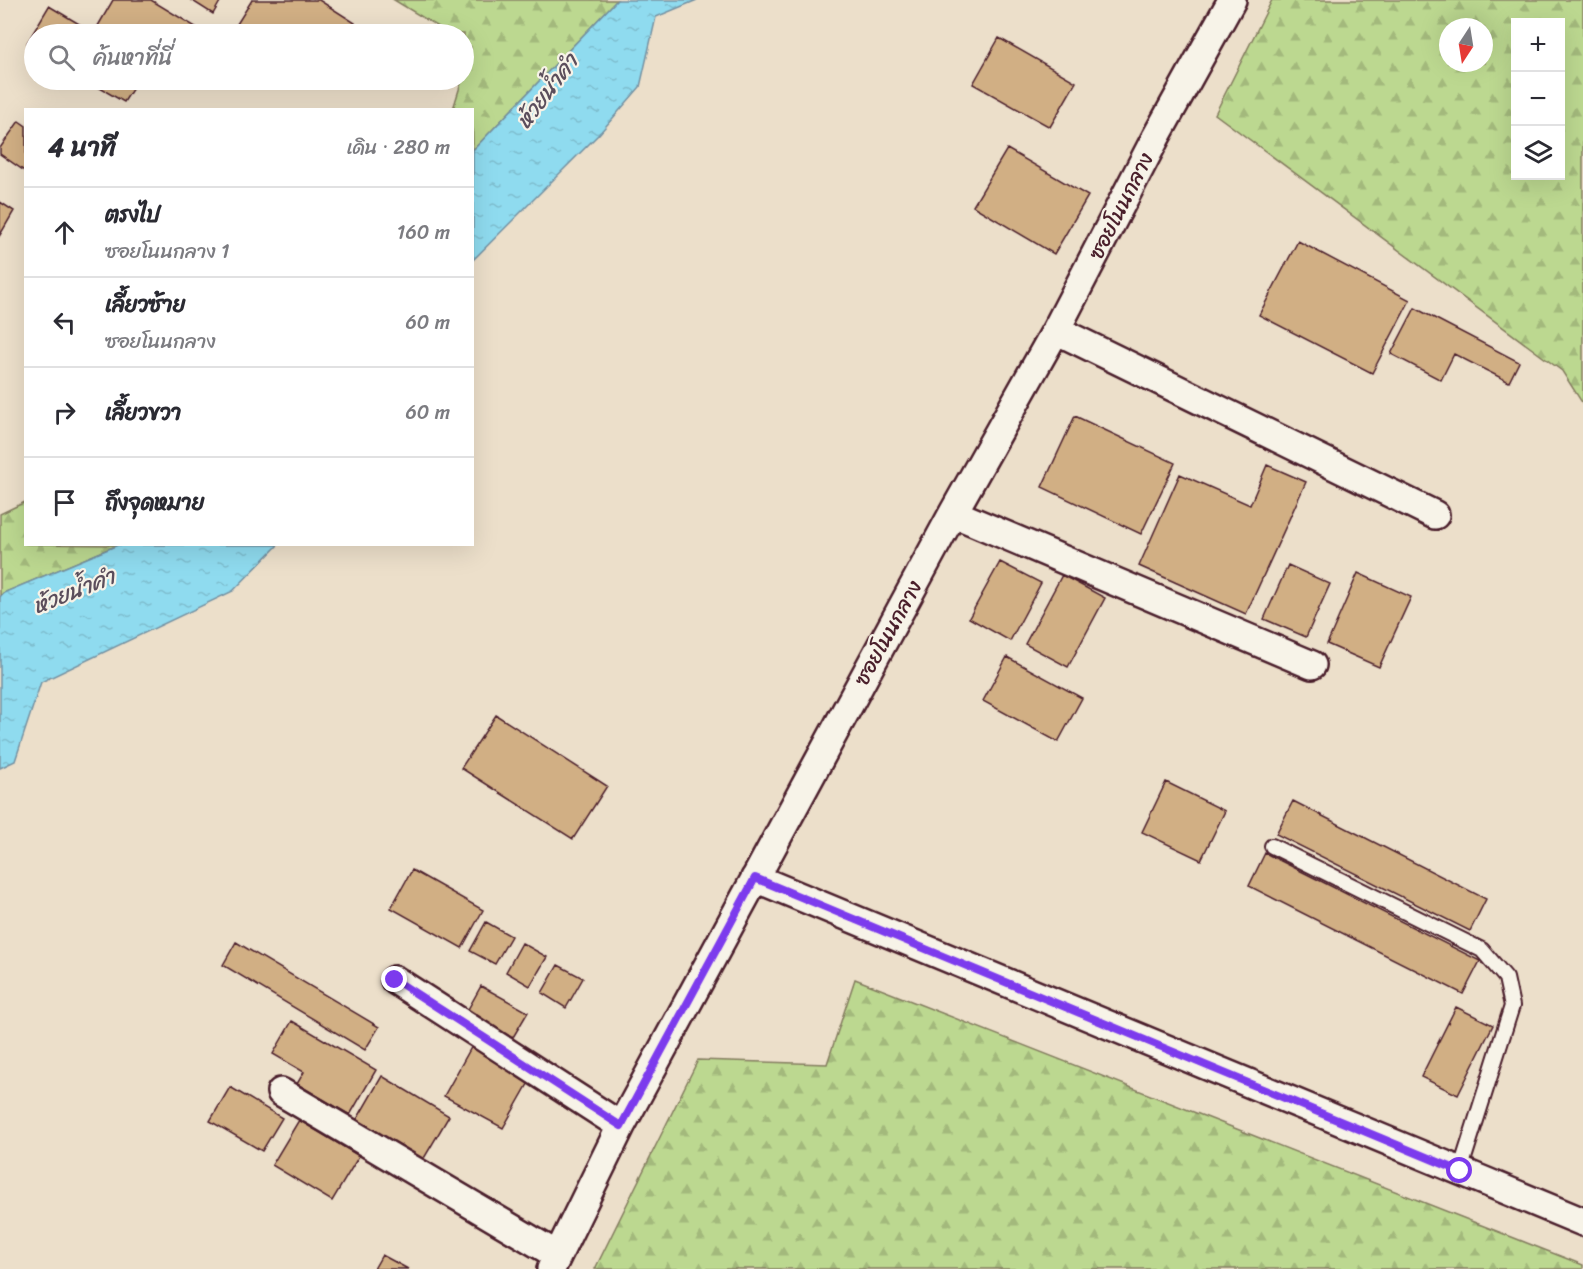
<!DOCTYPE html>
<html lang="th">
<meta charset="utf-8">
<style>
body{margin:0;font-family:Sriracha,"Playpen Sans Thai",sans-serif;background:#f2f2f3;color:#2b2b33}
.controls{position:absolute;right:18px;top:18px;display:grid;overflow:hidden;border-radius:0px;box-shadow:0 6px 24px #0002}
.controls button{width:54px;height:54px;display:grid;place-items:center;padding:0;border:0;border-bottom:2px solid #e1e1e2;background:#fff;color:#2b2b33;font:30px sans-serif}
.compass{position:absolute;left:1439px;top:18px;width:54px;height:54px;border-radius:50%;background:#fff;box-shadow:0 6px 24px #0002;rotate:192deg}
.stop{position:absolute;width:18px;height:18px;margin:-14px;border:4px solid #7c3aed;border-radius:50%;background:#fff}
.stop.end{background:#7c3aed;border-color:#fff;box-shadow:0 2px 6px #0008}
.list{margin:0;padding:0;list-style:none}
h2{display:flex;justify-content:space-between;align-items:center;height:78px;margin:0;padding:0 24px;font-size:26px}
h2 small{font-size:20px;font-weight:400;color:#7c7c81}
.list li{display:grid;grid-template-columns:39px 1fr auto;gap:18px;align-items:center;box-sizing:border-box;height:90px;padding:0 24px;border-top:2px solid #e1e1e2}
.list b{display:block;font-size:22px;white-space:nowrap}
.list p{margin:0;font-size:20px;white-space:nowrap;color:#7c7c81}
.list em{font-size:20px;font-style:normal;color:#7c7c81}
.icon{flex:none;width:33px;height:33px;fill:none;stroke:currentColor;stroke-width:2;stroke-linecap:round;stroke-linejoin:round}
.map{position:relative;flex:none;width:1583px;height:1269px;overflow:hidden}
.search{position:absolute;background:#fff;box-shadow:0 6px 24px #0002;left:24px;top:24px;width:450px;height:66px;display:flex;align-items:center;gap:15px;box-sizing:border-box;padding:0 21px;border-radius:33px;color:#7c7c81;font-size:22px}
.panel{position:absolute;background:#fff;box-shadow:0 6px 24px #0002;left:24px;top:108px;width:450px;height:438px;border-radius:0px}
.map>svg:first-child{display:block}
.forest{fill:url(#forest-firs);stroke:#837c5e;stroke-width:1.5;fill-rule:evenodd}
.water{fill:url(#water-ripples);stroke:#7390a1;stroke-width:1.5}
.building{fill:#d1af84;stroke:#4a1f2b;stroke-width:1.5}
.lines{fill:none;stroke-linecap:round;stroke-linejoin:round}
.lane-casing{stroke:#4a1f2b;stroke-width:18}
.street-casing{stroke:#4a1f2b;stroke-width:32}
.lane{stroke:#f7f3e8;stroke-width:14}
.street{stroke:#f7f3e8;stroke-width:27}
.route{stroke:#7c3aed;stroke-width:8}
.labels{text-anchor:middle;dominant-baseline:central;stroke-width:4.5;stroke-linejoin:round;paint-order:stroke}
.street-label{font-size:21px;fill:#4a1f2b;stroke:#f7f3e8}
.water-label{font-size:22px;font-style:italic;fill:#5b4e5c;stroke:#f7f3e8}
</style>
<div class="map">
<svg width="1583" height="1269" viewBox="0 0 1583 1269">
<defs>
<pattern id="forest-firs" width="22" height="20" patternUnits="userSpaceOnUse" patternTransform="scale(1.5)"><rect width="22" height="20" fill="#bcd890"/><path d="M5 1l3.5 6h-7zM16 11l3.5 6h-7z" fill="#a3b97c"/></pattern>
<pattern id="water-ripples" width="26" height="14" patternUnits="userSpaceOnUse" patternTransform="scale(1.5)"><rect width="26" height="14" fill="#8fdbef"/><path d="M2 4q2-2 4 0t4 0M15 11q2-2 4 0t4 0" fill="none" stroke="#7dbccd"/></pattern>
</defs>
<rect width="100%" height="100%" fill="#ecdfca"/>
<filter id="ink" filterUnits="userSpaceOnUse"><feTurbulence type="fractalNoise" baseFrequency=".0167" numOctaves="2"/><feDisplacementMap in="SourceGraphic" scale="12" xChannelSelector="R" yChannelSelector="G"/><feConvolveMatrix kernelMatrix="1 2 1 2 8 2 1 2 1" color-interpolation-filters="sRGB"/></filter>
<g filter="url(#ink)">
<path class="forest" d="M 394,0 L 617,0 L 473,150 L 472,110 L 453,109 L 462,80 L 464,80 L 471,47 L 464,42 L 464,34 L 450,34 Z
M 1272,0 L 1583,0 L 1583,404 L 1562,371 L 1215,114 ZM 1516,22 L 1560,22 L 1560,176 L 1516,176 ZM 1448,27 L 1484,27 L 1484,63 L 1448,63 Z
M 25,502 L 26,544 L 118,545 L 3,593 L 0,597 L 0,514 Z
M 855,979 L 1583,1265 L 1583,1269 L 595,1269 L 698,1060 L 827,1064 Z"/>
<path class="water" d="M 617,0 L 697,0 L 656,17 L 640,87 L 599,134 L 473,260 L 473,150 Z
M 118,545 L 278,545 L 233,591 L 41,682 L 15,761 L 0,768 L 0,597 L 3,593 Z"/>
<path class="building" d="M 113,0 L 151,0 L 204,32 L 203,34 L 101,34 L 95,31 Z
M 191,0 L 221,0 L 213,14 Z
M 252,0 L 319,0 L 355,23 L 348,34 L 236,34 L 232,32 Z
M 49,6 L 96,34 L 34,34 L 34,48 L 27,43 Z
M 999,38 L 1076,82 L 1050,127 L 973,84 Z
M 86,80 L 138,80 L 124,102 Z
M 19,121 L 26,126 L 26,172 L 0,154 L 0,148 Z
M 1007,149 L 1088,196 L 1054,254 L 973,206 Z
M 0,202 L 14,211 L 0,235 Z
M 1298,241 L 1410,300 L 1372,373 L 1259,315 Z
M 1415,308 L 1519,362 L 1509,382 L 1454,354 L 1441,380 L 1391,354 Z
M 1075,416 L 1175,463 L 1141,534 L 1042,487 Z
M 1267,465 L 1306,482 L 1246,614 L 1139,566 L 1180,474 L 1250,505 Z
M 1000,562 L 1041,583 L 1010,641 L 969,618 Z
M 1288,565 L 1330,584 L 1306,637 L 1264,619 Z
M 1358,573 L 1411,597 L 1379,667 L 1327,644 Z
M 1062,575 L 1105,598 L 1068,667 L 1025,644 Z
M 1007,657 L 1082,698 L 1058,742 L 983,701 Z
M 496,715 L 607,786 L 573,839 L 461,768 Z
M 1166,782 L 1225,811 L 1201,860 L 1142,832 Z
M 1293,801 L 1486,899 L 1470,931 L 1276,834 Z
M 1265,853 L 1480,961 L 1463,994 L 1249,886 Z
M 412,870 L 483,910 L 462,948 L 391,908 Z
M 486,922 L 511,936 L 495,964 L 470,951 Z
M 236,942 L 379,1027 L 365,1050 L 223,965 Z
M 522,943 L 547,957 L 530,986 L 506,972 Z
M 558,965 L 583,978 L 566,1008 L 542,993 Z
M 481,986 L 528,1012 L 512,1039 L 466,1013 Z
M 1456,1007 L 1493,1025 L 1458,1095 L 1421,1077 Z
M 292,1021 L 376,1070 L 350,1115 L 297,1084 L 304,1072 L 273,1054 Z
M 473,1044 L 532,1077 L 503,1128 L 444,1096 Z
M 382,1076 L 449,1116 L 423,1160 L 356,1121 Z
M 230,1087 L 282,1118 L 262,1151 L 210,1121 Z
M 299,1120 L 359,1156 L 332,1201 L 272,1165 Z
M 382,1255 L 408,1269 L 374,1269 Z"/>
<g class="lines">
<g class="lane-casing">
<path id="lane" d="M 1272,846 L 1482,950 L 1506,978 L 1512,1006 L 1460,1171"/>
</g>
<g class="street-casing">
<path id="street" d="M 1056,330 L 1435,515
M 953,513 L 1312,665
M 755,878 L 1583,1222
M 395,980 L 621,1126
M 281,1092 L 557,1255
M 551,1269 L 621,1126 L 953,513 L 1056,330 L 1156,137 L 1232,0"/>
</g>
<use href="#lane" class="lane"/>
<use href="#street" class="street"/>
</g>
</g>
<g class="lines" filter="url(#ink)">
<path class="route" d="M 395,980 L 621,1126 L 755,878 L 1460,1171"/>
</g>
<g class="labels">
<g class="street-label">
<text transform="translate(1121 206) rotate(-63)">ซอยโนนกลาง</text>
<text transform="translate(888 633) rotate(-61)">ซอยโนนกลาง</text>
</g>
<g class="water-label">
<text transform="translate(547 91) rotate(-53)">ห้วยน้ำคำ</text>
<text transform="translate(74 591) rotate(-22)">ห้วยน้ำคำ</text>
</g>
</g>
</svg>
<div class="controls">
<button>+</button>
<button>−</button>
<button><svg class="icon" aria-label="layers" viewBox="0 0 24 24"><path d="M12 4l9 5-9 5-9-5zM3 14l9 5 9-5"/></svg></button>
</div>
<svg class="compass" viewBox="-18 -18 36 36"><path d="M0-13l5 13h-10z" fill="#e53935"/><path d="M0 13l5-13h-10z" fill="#7c7c81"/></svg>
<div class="stop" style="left:1460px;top:1171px"></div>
<div class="stop end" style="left:395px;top:980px"></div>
<div class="search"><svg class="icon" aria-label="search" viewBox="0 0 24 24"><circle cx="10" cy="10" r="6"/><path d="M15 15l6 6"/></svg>ค้นหาที่นี่</div>
<section class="panel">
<h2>4 นาที<small>เดิน · 280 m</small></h2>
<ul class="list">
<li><svg class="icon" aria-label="ahead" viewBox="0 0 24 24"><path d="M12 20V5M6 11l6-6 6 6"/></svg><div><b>ตรงไป</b><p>ซอยโนนกลาง 1</p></div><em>160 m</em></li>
<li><svg class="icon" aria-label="left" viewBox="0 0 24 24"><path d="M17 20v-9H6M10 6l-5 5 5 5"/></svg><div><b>เลี้ยวซ้าย</b><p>ซอยโนนกลาง</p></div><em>60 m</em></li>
<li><svg class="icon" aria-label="right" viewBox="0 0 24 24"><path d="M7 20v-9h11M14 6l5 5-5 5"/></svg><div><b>เลี้ยวขวา</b></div><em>60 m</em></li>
<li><svg class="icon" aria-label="arrive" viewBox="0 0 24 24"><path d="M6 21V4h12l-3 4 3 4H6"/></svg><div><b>ถึงจุดหมาย</b></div></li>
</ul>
</section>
</div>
